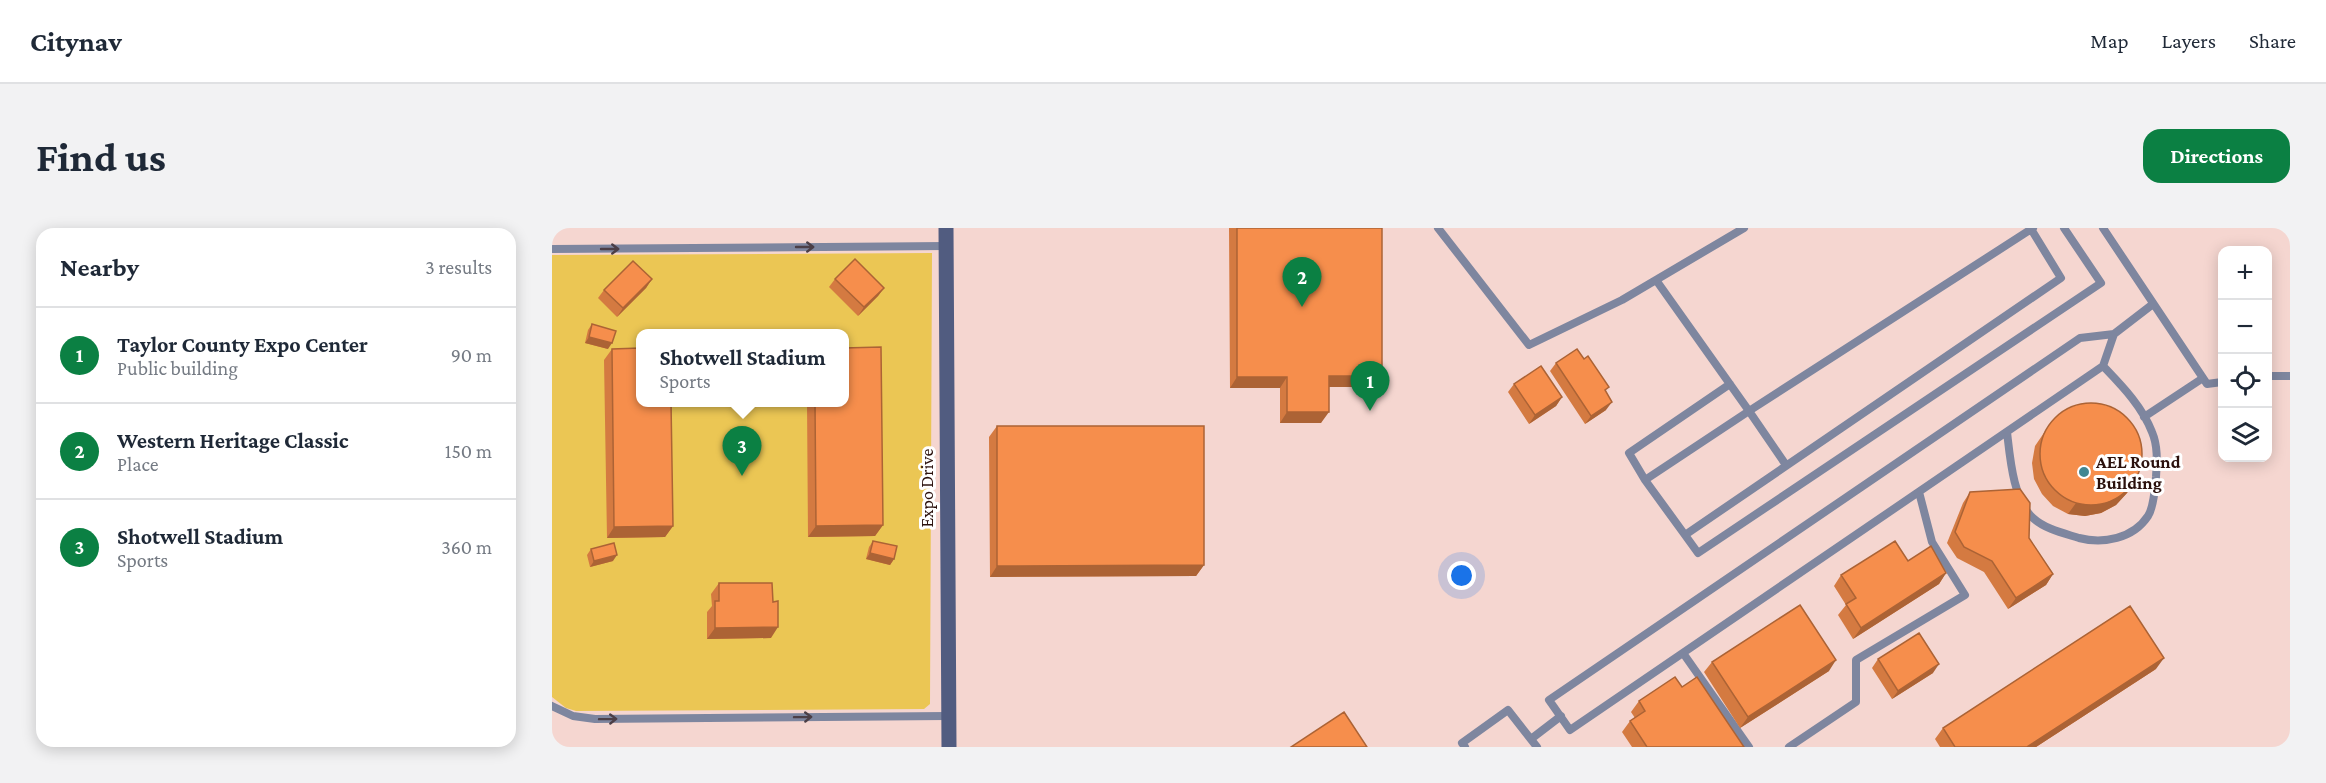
<!DOCTYPE html>
<meta charset="utf-8">
<style>
body{margin:0;font-family:"Crimson Pro",serif;background:#f2f2f3;color:#1f2937}
.controls{position:absolute;right:18px;top:18px;display:grid;overflow:hidden;border-radius:12px;box-shadow:0 3px 15px #0003}
.controls button{width:54px;height:54px;display:grid;place-items:center;padding:0;border:0;border-bottom:2px solid #e0e1e3;background:#fff;color:#1f2937;font:30px sans-serif}
.you{position:absolute;left:910px;top:348px;width:21px;height:21px;margin:-15px;border:4px solid #fff;border-radius:50%;background:#1a73e8;box-shadow:0 0 0 9px #1a73e833}
.badge{display:grid;place-items:center;width:39px;height:39px;border-radius:50%;background:#0b8043;color:#fff;font-size:20px;font-weight:700}
.pin{position:absolute;translate:-50% -50px;filter:drop-shadow(0 2px 3px #0008)}
.pin::after{content:'';position:absolute;top:32px;width:21px;height:18px;background:inherit;clip-path:polygon(0 0,100% 0,50% 100%)}
.popup{position:absolute;left:84px;top:101px;width:213px;height:78px;box-sizing:border-box;display:grid;place-content:center;border-radius:12px;background:#fff;filter:drop-shadow(0 2px 4px #0005);font-size:20px;white-space:nowrap;color:#747a83}
.popup b{font-size:22px;color:#1f2937}
.popup::after{content:'';position:absolute;left:50%;top:100%;margin-left:-12px;border:12px solid transparent;border-top-color:#fff}
.list{margin:0;padding:0;list-style:none}
h2{display:flex;justify-content:space-between;align-items:center;height:78px;margin:0;padding:0 24px;font-size:26px}
h2 small{font-size:20px;font-weight:400;color:#747a83}
.list li{display:grid;grid-template-columns:39px 1fr auto;gap:18px;align-items:center;box-sizing:border-box;height:96px;padding:0 24px;border-top:2px solid #e0e1e3}
.list b{display:block;font-size:22px;white-space:nowrap}
.list p{margin:0;font-size:20px;white-space:nowrap;color:#747a83}
.list em{font-size:20px;font-style:normal;color:#747a83}
.icon{flex:none;width:33px;height:33px;fill:none;stroke:currentColor;stroke-width:2;stroke-linecap:round;stroke-linejoin:round}
.map{position:relative;flex:none;width:1738px;height:519px;overflow:hidden;border-radius:18px}
header{display:flex;align-items:center;gap:36px;box-sizing:border-box;height:84px;padding:0 30px;background:#fff;border-bottom:2px solid #e0e1e3}
header strong{font-size:28px}
nav{display:flex;gap:33px;margin-inline-start:auto;font-size:21px}
.intro{display:flex;align-items:center;justify-content:space-between;box-sizing:border-box;height:144px;padding:0 36px}
h1{margin:0;font-size:42px}
.button{padding:15px 27px;border-radius:18px;background:#0b8043;color:#fff;font-size:21px;font-weight:700}
main{display:flex;gap:36px;padding:0 36px}
aside{flex:1;background:#fff;border-radius:18px;box-shadow:0 3px 15px #0003}
.map>svg:first-child{display:block}
.green{fill:#ebc654;fill-rule:evenodd}
.lines{fill:none;stroke-linecap:round;stroke-linejoin:round}
.lane{stroke:#7e869f;stroke-width:8}
.secondary{stroke:#515c80;stroke-width:15}
.wall{fill:#d47a41}
.shaded-wall{fill:#ac6335}
.building{fill:#f68e4c;stroke:#ac6335;stroke-width:1.5}
.oneway{stroke:#4c3f47}
.poi-dot{fill:#408692;stroke:#fff;stroke-width:2}
.labels{text-anchor:middle;dominant-baseline:central;stroke-width:6;stroke-linejoin:round;paint-order:stroke}
.poi-label{font-size:18px;font-weight:bold;fill:#2a100c;stroke:#fff;text-anchor:start}
.street-label{font-size:18px;fill:#2a100c;stroke:#fff}
</style>
<header>
<strong>Citynav</strong>
<nav><a>Map</a><a>Layers</a><a>Share</a></nav>
</header>
<div class="intro"><h1>Find us</h1><a class="button">Directions</a></div>
<main>
<aside>
<h2>Nearby<small>3 results</small></h2>
<ul class="list">
<li><span class="badge">1</span><div><b>Taylor County Expo Center</b><p>Public building</p></div><em>90 m</em></li>
<li><span class="badge">2</span><div><b>Western Heritage Classic</b><p>Place</p></div><em>150 m</em></li>
<li><span class="badge">3</span><div><b>Shotwell Stadium</b><p>Sports</p></div><em>360 m</em></li>
</ul>
</aside>
<div class="map">
<svg width="1738" height="519" viewBox="0 0 1738 519">
<rect width="100%" height="100%" fill="#f5d6d0"/>
<path class="green" d="M 380,25 L 378,476 L 372,481 L 24,483 L 14,480 L 0,469 L 0,27 ZM 88,106 L 292,106 L 292,174 L 88,174 Z"/>
<g class="lines">
<path class="lane" d="M 886,0 L 977,117 L 1070,72 L 1192,0
M 1551,0 L 1655,156 L 1670,154
M 0,21 L 394,18
M 1104,52 L 1197,183 L 1093,252 L 1133,307 L 1509,50 L 1479,1
M 1562,106 L 1551,138 L 1018,502 L 997,472 L 1528,110 L 1562,106 L 1601,76
M 1716,148 L 1738,148
M 1592,189 L 1651,150
M 1455,204 C 1458,229 1461,272 1481,290 C 1493,301 1511,305 1527,310 C 1551,316 1581,311 1596,288 C 1602,279 1603,260 1604,249 C 1605,233 1606,218 1600,204 C 1590,178 1570,158 1551,138
M 1234,237 L 1197,183 L 1481,0
M 1093,252 L 1077,225 L 1178,156
M 1133,307 L 1146,325 L 1549,55 L 1512,0
M 1131,425 L 1197,519
M 0,478 L 21,488 L 43,491 L 395,488
M 979,511 L 1009,488
M 913,519 L 910,515 L 956,482 L 985,519
M 1237,519 L 1304,474 L 1304,432 L 1413,367 L 1380,314 L 1367,264"/>
<path class="secondary" d="M 394,0 L 397,519"/>
</g>
<path class="wall" d="M 677,0 L 830,0 L 830,148 L 823,159 L 777,159 L 769,195 L 728,195 L 728,160 L 678,160 Z
M 100,51 L 94,60 L 65,89 L 46,70 L 52,62 Z
M 283,51 L 332,60 L 326,68 L 306,88 L 277,59 Z
M 40,96 L 56,121 L 33,115 L 36,102 Z
M 60,121 L 121,298 L 113,309 L 55,310 L 52,132 Z
M 1004,135 L 1054,164 L 1054,182 L 1033,196 L 998,143 Z
M 962,156 L 1010,169 L 1004,178 L 977,196 L 956,164 Z
M 255,174 L 292,174 L 331,297 L 323,308 L 256,309 Z
M 1500,193 L 1582,254 L 1575,265 L 1564,277 L 1549,285 L 1533,288 L 1516,286 L 1501,278 L 1490,266 L 1482,251 L 1480,235 L 1483,218 Z
M 445,198 L 652,337 L 644,348 L 438,349 L 437,209 Z
M 1418,264 L 1477,310 L 1501,346 L 1494,357 L 1456,381 L 1432,344 L 1405,330 L 1395,315 L 1411,275 Z
M 321,313 L 342,331 L 338,337 L 314,331 L 317,319 Z
M 39,321 L 61,333 L 38,339 L 35,327 Z
M 1356,333 L 1394,345 L 1387,356 L 1301,411 L 1286,387 L 1294,377 L 1282,358 L 1289,347 Z
M 167,355 L 219,410 L 155,411 L 155,384 L 160,378 L 159,366 Z
M 1326,431 L 1381,445 L 1340,471 L 1320,440 Z
M 1160,434 L 1277,443 L 1188,500 L 1152,444 Z
M 1604,441 L 1484,519 L 1388,519 L 1383,511 L 1391,500 Z
M 1130,459 L 1192,519 L 1080,519 L 1070,504 L 1078,493 L 1083,490 L 1079,484 L 1087,473 Z"/>
<path class="shaded-wall" d="M 100,51 L 94,60 L 65,89 L 71,80 Z
M 332,60 L 326,68 L 306,88 L 312,79 Z
M 37,109 L 60,115 L 56,121 L 33,115 Z
M 777,148 L 830,148 L 823,159 L 769,159 Z
M 685,149 L 735,149 L 728,160 L 678,160 Z
M 1010,169 L 1004,178 L 977,196 L 983,187 Z
M 1060,174 L 1054,182 L 1033,196 L 1039,188 Z
M 735,184 L 777,184 L 769,195 L 728,195 Z
M 1582,254 L 1575,265 L 1564,277 L 1549,285 L 1533,288 L 1516,286 L 1524,275 Z
M 331,297 L 323,308 L 256,309 L 264,298 Z
M 121,298 L 113,309 L 55,310 L 62,299 Z
M 318,325 L 342,331 L 338,337 L 314,331 Z
M 65,327 L 61,333 L 38,339 L 42,333 Z
M 652,337 L 644,348 L 438,349 L 445,338 Z
M 1394,345 L 1387,356 L 1301,411 L 1309,400 Z
M 1501,346 L 1494,357 L 1456,381 L 1464,370 Z
M 226,399 L 219,410 L 155,411 L 163,400 Z
M 1612,430 L 1604,441 L 1484,519 L 1475,519 Z
M 1284,432 L 1277,443 L 1188,500 L 1196,489 Z
M 1387,436 L 1381,445 L 1340,471 L 1346,463 Z"/>
<path class="building" d="M 685,0 L 830,0 L 830,148 L 777,148 L 777,184 L 735,184 L 735,149 L 685,149 Z
M 303,31 L 332,60 L 312,79 L 283,51 Z
M 81,33 L 100,51 L 71,80 L 52,62 Z
M 40,96 L 64,103 L 60,115 L 37,109 Z
M 329,119 L 331,297 L 264,298 L 263,174 L 292,174 L 292,120 Z
M 88,120 L 88,174 L 119,174 L 121,298 L 62,299 L 60,121 Z
M 1025,121 L 1032,131 L 1036,128 L 1057,159 L 1053,162 L 1060,174 L 1039,188 L 1004,135 Z
M 989,138 L 1010,169 L 983,187 L 962,156 Z
M1488 226a51 51 0 1 1 102 0a51 51 0 1 1-102 0Z
M 445,198 L 652,198 L 652,337 L 445,338 Z
M 1468,261 L 1478,275 L 1477,310 L 1501,346 L 1464,370 L 1440,333 L 1412,319 L 1403,304 L 1418,264 Z
M 321,313 L 345,318 L 342,331 L 318,325 Z
M 1343,313 L 1356,333 L 1379,318 L 1394,345 L 1309,400 L 1294,376 L 1304,370 L 1289,347 Z
M 62,315 L 65,327 L 42,333 L 39,321 Z
M 167,355 L 220,355 L 221,374 L 226,373 L 226,399 L 163,400 L 163,373 L 167,373 Z
M 1248,377 L 1284,432 L 1196,489 L 1160,434 Z
M 1578,378 L 1612,430 L 1475,519 L 1403,519 L 1391,500 Z
M 1367,405 L 1387,436 L 1346,463 L 1326,431 Z
M 1123,449 L 1130,459 L 1145,449 L 1192,519 L 1095,519 L 1078,493 L 1093,483 L 1087,473 Z
M 792,484 L 815,519 L 739,519 Z"/>
<defs><path id="oneway-shaft" d="M-6 0H5M1.5-3L5.5 0L1.5 3" fill="none" stroke-width="1.6" stroke-linecap="round" stroke-linejoin="round" transform="scale(1.5)"/></defs>
<g class="oneway">
<use href="#oneway-shaft" transform="translate(253 19)"/>
<use href="#oneway-shaft" transform="translate(58 21)"/>
<use href="#oneway-shaft" transform="translate(251 489) rotate(-1)"/>
<use href="#oneway-shaft" transform="translate(56 491) rotate(-1)"/>
</g>
<circle class="poi-dot" cx="1532" cy="244" r="6"/>
<g class="labels">
<g class="poi-label">
<text x="1544" y="234">AEL Round<tspan x="1544" dy="21">Building</tspan></text>
</g>
<g class="street-label">
<text transform="translate(375 260) rotate(-90)">Expo Drive</text>
</g>
</g>
</svg>
<div class="controls">
<button>+</button>
<button>−</button>
<button><svg class="icon" aria-label="locate" viewBox="0 0 24 24"><circle cx="12" cy="12" r="6"/><path d="M12 2v4M12 18v4M2 12h4M18 12h4"/></svg></button>
<button><svg class="icon" aria-label="layers" viewBox="0 0 24 24"><path d="M12 4l9 5-9 5-9-5zM3 14l9 5 9-5"/></svg></button>
</div>
<div class="you"></div>
<div class="pin badge" style="left:818px;top:183px">1</div>
<div class="pin badge" style="left:750px;top:79px">2</div>
<div class="pin badge" style="left:190px;top:248px">3</div>
<div class="popup"><b>Shotwell Stadium</b>Sports</div>
</div>
</main>
